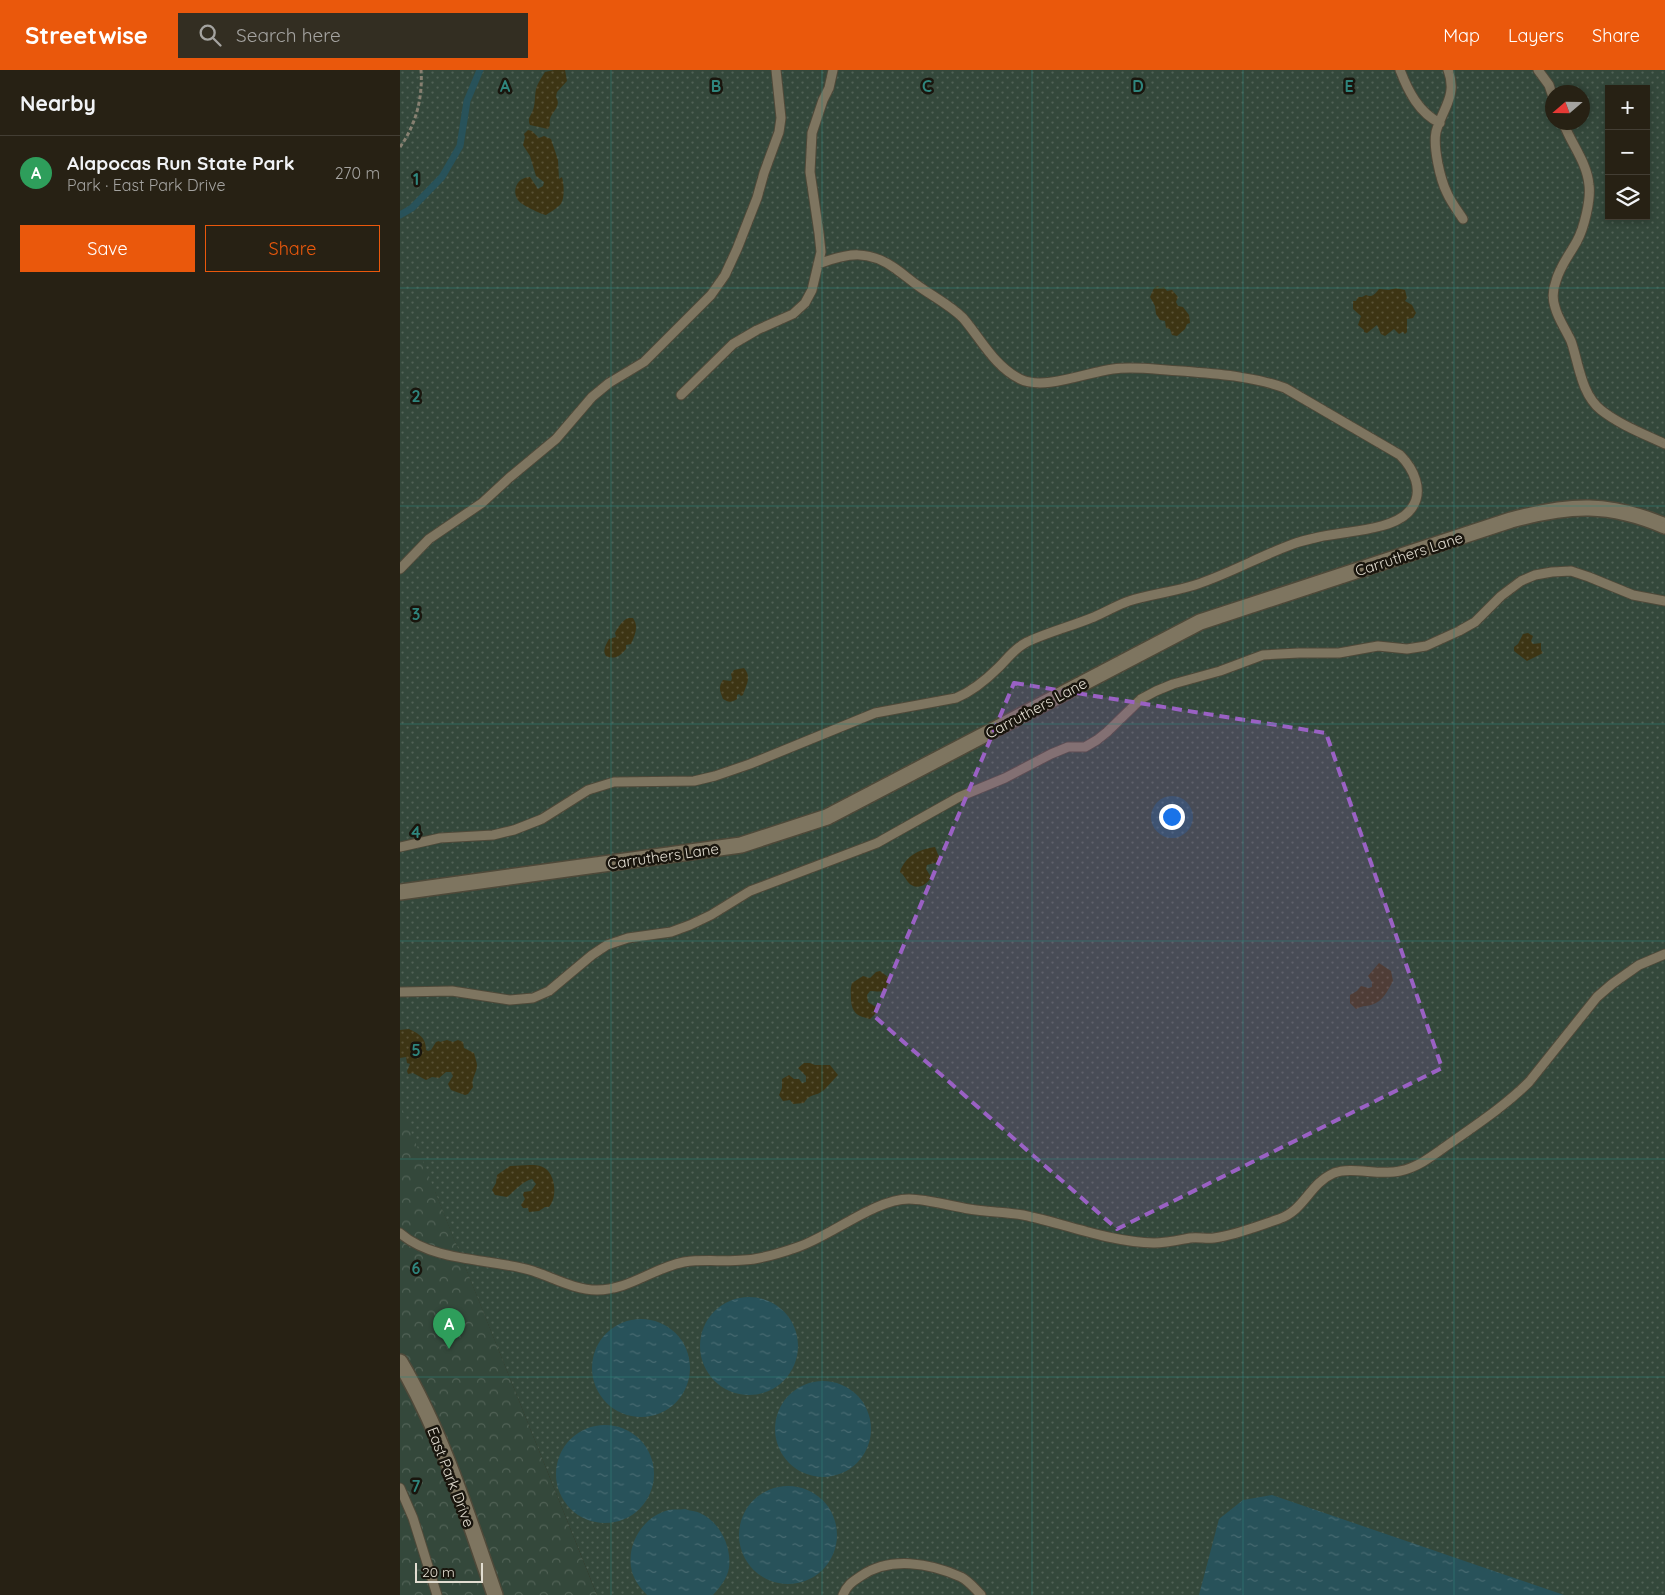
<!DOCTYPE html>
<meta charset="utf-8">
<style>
body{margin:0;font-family:Quicksand,sans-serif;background:#332e22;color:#f1f3f6}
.controls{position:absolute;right:15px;top:15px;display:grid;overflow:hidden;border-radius:0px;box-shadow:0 2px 8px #0003}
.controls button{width:45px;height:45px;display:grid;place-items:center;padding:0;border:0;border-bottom:1px solid #433e34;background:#272114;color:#f1f3f6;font:25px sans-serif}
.compass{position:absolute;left:1145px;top:15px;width:45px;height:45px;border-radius:50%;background:#272114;box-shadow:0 2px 8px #0003;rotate:250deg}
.scale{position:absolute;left:15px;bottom:12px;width:68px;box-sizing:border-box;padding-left:5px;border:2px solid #e2ddd1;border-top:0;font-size:14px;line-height:18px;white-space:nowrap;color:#e2ddd1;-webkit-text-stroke:4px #19150d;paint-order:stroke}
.you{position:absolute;left:771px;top:746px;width:18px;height:18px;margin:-12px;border:4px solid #fff;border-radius:50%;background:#1a73e8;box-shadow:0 0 0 8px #1a73e833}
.badge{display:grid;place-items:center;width:32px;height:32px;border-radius:50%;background:#ea580c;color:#fff;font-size:16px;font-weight:700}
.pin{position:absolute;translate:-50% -41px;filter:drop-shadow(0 1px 2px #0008)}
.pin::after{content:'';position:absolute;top:26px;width:18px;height:15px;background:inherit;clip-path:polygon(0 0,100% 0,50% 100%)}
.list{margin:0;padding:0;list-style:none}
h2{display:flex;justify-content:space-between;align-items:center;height:65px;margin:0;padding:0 20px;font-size:21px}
h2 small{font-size:16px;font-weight:400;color:#a4a3a0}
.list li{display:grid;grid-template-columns:32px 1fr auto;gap:15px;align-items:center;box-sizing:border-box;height:75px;padding:0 20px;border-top:1px solid #433e34}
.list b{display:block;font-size:19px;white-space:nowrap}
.list p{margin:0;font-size:16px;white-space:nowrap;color:#a4a3a0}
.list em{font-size:16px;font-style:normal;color:#a4a3a0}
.actions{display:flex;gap:10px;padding:15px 20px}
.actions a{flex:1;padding:11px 0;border:1px solid #ea580c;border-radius:0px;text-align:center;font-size:18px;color:#ea580c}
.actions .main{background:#ea580c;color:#fff}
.icon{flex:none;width:28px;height:28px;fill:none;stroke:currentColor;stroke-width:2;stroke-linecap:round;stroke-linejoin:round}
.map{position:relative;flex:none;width:1265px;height:1525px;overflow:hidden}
header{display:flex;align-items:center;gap:30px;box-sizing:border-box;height:70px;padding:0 25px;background:#ea580c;color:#fff}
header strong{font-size:24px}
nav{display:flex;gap:28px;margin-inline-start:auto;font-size:18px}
.search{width:350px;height:45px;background:#332e22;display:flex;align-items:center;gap:12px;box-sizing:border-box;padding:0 18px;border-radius:0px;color:#a4a3a0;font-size:19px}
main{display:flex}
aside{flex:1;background:#272114}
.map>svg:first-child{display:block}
.grass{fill:url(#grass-dots);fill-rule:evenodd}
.sand{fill:url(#sand-dots)}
.park{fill:url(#park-crowns)}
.water{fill:url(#water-ripples)}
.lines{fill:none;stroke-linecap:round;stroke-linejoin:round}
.stream{stroke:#28525a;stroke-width:7}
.lane-casing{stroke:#4f4939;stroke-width:11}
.street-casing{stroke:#4f4939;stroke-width:18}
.secondary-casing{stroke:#4f4939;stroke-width:18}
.path{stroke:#878071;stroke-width:3;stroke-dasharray:4 2.5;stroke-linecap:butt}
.lane{stroke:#7e7560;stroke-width:9}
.street{stroke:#7e7560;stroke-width:15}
.secondary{stroke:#7e7560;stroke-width:15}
.marked{fill:#9a61c4;fill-opacity:0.2;stroke:#9a61c4;stroke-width:4;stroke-dasharray:10 6;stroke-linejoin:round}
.grid{fill:none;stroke:#2f857d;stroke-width:1;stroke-opacity:0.55}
.labels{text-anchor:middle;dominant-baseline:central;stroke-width:5;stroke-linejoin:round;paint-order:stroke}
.street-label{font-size:15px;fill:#e2ddd1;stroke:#19150d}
.grid-label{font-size:16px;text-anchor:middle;font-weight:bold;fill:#2f857d;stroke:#19150d;stroke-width:5;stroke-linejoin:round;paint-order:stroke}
</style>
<header>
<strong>Streetwise</strong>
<div class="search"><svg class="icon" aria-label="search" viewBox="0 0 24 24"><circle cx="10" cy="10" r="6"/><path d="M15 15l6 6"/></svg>Search here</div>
<nav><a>Map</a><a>Layers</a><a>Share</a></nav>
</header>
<main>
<aside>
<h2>Nearby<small></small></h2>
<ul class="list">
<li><span class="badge" style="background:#2e9e5b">A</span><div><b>Alapocas Run State Park</b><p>Park · East Park Drive</p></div><em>270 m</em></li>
</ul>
<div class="actions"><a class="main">Save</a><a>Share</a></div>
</aside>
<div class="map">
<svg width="1265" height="1525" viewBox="0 0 1265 1525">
<defs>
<pattern id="grass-dots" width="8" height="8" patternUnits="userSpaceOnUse" patternTransform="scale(1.25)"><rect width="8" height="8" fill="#34483b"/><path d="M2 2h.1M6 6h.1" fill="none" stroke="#516256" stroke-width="1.8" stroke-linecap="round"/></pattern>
<pattern id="sand-dots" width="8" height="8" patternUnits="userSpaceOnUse" patternTransform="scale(1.25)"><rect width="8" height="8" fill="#3d3514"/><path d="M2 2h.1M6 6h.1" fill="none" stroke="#595235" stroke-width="1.8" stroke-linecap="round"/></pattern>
<pattern id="park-crowns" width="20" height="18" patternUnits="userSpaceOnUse" patternTransform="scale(1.25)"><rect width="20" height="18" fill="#34483b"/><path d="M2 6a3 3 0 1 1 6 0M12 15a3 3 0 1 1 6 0" fill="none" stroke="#516256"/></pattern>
<pattern id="water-ripples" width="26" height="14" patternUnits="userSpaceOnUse" patternTransform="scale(1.25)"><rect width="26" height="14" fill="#28525a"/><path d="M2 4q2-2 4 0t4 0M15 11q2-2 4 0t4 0" fill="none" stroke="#476a71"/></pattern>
</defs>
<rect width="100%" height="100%" fill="#342c1a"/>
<path class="grass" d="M 0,0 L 1265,0 L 1265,1525 L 197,1525 L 35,1122 L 0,1093 ZM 1209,19 L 1246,19 L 1246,146 L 1209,146 ZM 1152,22 L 1182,22 L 1182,52 L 1152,52 Z"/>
<path class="sand" d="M 154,0 L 165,0 L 167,11 L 157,22 L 156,27 C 163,39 147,43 150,55 L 148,59 L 130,55 C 127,48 131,46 133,40 C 136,32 134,24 137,16 C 139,11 142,7 145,2 Z
M 128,60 L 132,61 L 139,68 L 144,66 L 151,69 L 158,90 L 159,109 L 162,107 C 164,114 165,130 160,135 C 156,139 150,142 146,145 C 141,144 121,135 118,130 C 111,120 118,107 130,107 L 138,119 L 143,116 L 144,112 L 136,106 L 130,86 L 123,75 L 125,67 L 124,64 Z
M 758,216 L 759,218 L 764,217 L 767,221 L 772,220 L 778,227 L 776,232 L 778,236 L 783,237 L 789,245 L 790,253 L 787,254 L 785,259 L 777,266 L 772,265 L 770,259 L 766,258 L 765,251 L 760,250 L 756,244 L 755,236 L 750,227 L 754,218 Z
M 996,218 L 1005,220 L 1007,228 L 1005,231 L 1012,235 L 1016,243 L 1013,248 L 1007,249 L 1007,262 L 1005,264 L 1003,262 L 999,264 L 994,259 L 985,266 L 981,264 L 977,255 L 967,263 L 964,262 L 964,260 L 958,255 L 961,246 L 953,239 L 953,231 L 956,231 L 958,227 L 962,227 L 966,225 C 972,228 975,224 979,219 L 989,220 Z
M 228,548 L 233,548 C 239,557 235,565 231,574 L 226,575 L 226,579 C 220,586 215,590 206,586 C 202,580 206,575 209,569 L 216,567 L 215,563 C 218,557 222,551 228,548 Z
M 1128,563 L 1133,566 L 1131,571 L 1133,574 L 1141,573 L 1141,580 L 1143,583 L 1127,591 L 1114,581 L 1114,577 L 1118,574 L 1123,564 Z
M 344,598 C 352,607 346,615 343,625 L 341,626 L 339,624 L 337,625 L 337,629 C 331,633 328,632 323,629 C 320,621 318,617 323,610 L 331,611 L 332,608 L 331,604 L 334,600 Z
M 535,777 L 539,787 L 538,792 L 527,795 L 526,799 L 531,807 C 527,816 515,821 508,812 C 505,808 504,805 500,802 C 505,786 520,779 535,777 Z
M 979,893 L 991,901 L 993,911 C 987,921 984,931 971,935 C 966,936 961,936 956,939 L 950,933 L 950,925 L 957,921 L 961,916 L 969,918 L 972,917 L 972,912 L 968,906 Z
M 480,901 L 488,907 C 488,923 484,922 470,921 L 467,925 L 468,932 L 476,937 L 478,941 L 470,949 C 457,946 452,943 451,930 C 451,923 450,919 452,913 L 463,906 L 470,908 L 476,902 Z
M 9,959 C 19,964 26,967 26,980 L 28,981 L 31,980 L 36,972 L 39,971 L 40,972 L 47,970 L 53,972 L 58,970 L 63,972 L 64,978 L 74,983 C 75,988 77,992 77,996 C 76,1005 71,1008 73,1017 L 68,1024 L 65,1025 L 51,1020 L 48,1014 L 53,1006 L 51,1002 L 46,1002 L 39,1008 L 32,1007 L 26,1010 L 13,1003 L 8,1004 L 7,1001 L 10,994 L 7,993 L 6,987 L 0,988 L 0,960 Z
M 404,993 L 410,993 L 415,995 L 430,995 L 438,1005 C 433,1010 429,1015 424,1020 C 416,1027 411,1022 404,1033 L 393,1034 L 390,1030 L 383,1031 L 379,1025 L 382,1018 L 382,1009 L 389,1005 L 394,1009 L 399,1009 L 402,1013 L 406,1012 L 406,1006 L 398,998 Z
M 130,1095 C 135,1095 141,1095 146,1099 C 156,1107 157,1128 149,1137 L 145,1137 L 139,1141 L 129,1142 L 128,1138 L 123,1138 L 121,1135 L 125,1129 L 123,1125 L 124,1122 L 131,1121 L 136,1114 L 132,1109 C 121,1112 116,1120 107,1127 L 95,1125 L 92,1120 L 96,1113 L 97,1105 L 110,1096 Z"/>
<path class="park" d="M 0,1034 L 197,1525 L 0,1525 Z"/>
<path class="water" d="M300 1276a49 49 0 1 1 98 0a49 49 0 1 1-98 0Z
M192 1298a49 49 0 1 1 98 0a49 49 0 1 1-98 0Z
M375 1359a48 48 0 1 1 96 0a48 48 0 1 1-96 0Z
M156 1404a49 49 0 1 1 98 0a49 49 0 1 1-98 0Z
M339 1465a49 49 0 1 1 98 0a49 49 0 1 1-98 0Z
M 872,1425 L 1164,1525 L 799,1525 L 819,1449 L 843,1430 Z
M 285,1439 C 290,1441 296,1441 300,1443 C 320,1452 332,1477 329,1498 C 327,1509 320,1517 313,1525 L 247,1525 C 240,1518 235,1511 232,1502 C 225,1475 243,1446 269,1440 C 274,1439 280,1440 285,1439 Z"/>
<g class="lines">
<path class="stream" d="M 0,145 L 12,138 L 42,107 L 60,76 L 67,31 L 80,0"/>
<g class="lane-casing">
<path id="lane" d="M 1000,0 C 1008,21 1019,43 1040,53
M 1048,0 C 1058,26 1042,39 1036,62 C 1033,77 1040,109 1047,123 C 1051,132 1057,140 1063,149
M 1138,0 L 1149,15 L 1152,24
M 1163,52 C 1171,74 1187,92 1189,115 C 1191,130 1184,158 1177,171 C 1170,184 1160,196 1156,211 C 1153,219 1152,228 1155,237 C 1158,249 1166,260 1171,271 C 1179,294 1181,324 1201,340 C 1220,355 1244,364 1265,374
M 281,325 L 333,274 L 357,260 L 393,244 L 405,233 L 412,220 L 421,182 L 419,163 L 410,102 L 412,63 L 423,30 L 429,18 L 433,0
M 0,499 L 29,469 L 82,433 L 109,408 L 156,369 L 192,327 L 209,313 L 244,292 L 311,225 L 325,205 L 337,179 L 357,128 L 364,103 L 379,62 L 381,48 L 376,0
M 0,777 L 40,768 L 93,765 L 114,760 L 142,749 L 188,720 L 214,712 L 294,711 L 315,706 L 350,694 L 475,643 L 556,628 C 573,621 586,610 599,597 C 608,588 615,578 627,572 C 649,562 672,556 694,547 C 706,542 717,535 729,531 C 751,524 773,522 795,515 C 829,504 860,486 893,474 C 901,471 910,469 919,467 C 944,461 995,461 1011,439 C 1025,421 1013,398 1000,385 L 885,318 C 852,306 816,304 781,301 C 758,300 735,296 713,299 C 687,302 644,321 620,309 C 594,296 581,269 563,248 C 550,235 532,226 517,215 C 510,210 503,204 496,199 C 468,179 448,183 418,194
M 0,922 L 52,921 L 110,930 L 133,928 L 149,921 L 192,885 L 207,875 L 228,868 L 271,862 L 290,855 L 311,845 L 350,821 L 477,773 L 559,727 L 605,708 L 651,684 L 668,677 L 685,677 L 697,670 L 707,662 L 741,629 L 756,621 L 773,614 L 820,601 L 863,585 L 899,583 L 939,583 L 978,576 L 1007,579 L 1026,576 L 1059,561 L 1075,552 L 1101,526 L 1121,511 L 1135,505 L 1152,502 L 1171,501 L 1189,507 L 1233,525 L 1265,531
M 0,1163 C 34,1193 93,1188 133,1201 C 154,1208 175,1220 197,1220 C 229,1220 253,1198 284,1192 C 304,1189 324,1192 344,1190 C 362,1189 381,1183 398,1177 C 431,1166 475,1129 509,1129 C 526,1129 551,1136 569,1139 C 587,1142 605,1142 623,1145 C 667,1154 709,1172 754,1173 C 766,1173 779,1170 790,1168 C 799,1167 806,1169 814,1168 C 836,1165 858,1156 879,1149 C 905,1140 909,1114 934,1103 C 952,1096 979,1106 1000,1101 C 1020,1097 1036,1083 1052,1072 C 1079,1053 1106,1035 1129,1012 L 1197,927 L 1212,914 L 1239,895 L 1265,884
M 0,1418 L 13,1448 L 37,1525
M 443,1525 C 447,1515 452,1512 461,1506 C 490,1486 530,1493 561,1507 C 569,1511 575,1519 581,1525"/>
</g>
<g class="street-casing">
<path id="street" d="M 0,822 L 341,775 L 427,747 L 800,552 L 1111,450 C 1170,434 1209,432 1265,456"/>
</g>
<g class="secondary-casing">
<path id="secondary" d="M 0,1292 C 42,1363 68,1447 95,1525"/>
</g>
<path class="path" d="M 0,77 C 16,55 23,27 21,0"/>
<use href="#lane" class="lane"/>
<use href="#street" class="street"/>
<use href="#secondary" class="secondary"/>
</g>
<path class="marked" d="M 614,613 L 926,663 L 1042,998 L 717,1159 L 474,946 Z"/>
<path class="grid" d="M 211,0 L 211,1525M 422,0 L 422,1525M 632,0 L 632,1525M 843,0 L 843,1525M 1054,0 L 1054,1525M 0,218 L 1265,218M 0,436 L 1265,436M 0,654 L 1265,654M 0,871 L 1265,871M 0,1089 L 1265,1089M 0,1307 L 1265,1307"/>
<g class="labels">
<g class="street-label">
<text transform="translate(1009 484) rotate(-18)">Carruthers Lane</text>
<text transform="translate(636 638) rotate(-28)">Carruthers Lane</text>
<text transform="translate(263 786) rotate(-8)">Carruthers Lane</text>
<text transform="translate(51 1407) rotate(69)">East Park Drive</text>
</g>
</g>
<g class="grid-label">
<text x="105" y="22">A</text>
<text x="316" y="22">B</text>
<text x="527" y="22">C</text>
<text x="738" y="22">D</text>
<text x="949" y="22">E</text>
<text x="16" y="115">1</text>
<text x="16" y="332">2</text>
<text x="16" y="550">3</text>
<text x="16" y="768">4</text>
<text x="16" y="986">5</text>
<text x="16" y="1204">6</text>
<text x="16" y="1422">7</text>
</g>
</svg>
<div class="controls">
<button>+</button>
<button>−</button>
<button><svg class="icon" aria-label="layers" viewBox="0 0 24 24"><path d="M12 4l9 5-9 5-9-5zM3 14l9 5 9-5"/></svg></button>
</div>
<svg class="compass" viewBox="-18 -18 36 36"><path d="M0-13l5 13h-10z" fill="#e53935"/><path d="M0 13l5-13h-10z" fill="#a4a3a0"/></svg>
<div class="scale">20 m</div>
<div class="you"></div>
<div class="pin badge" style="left:49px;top:1279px;background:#2e9e5b">A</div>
</div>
</main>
